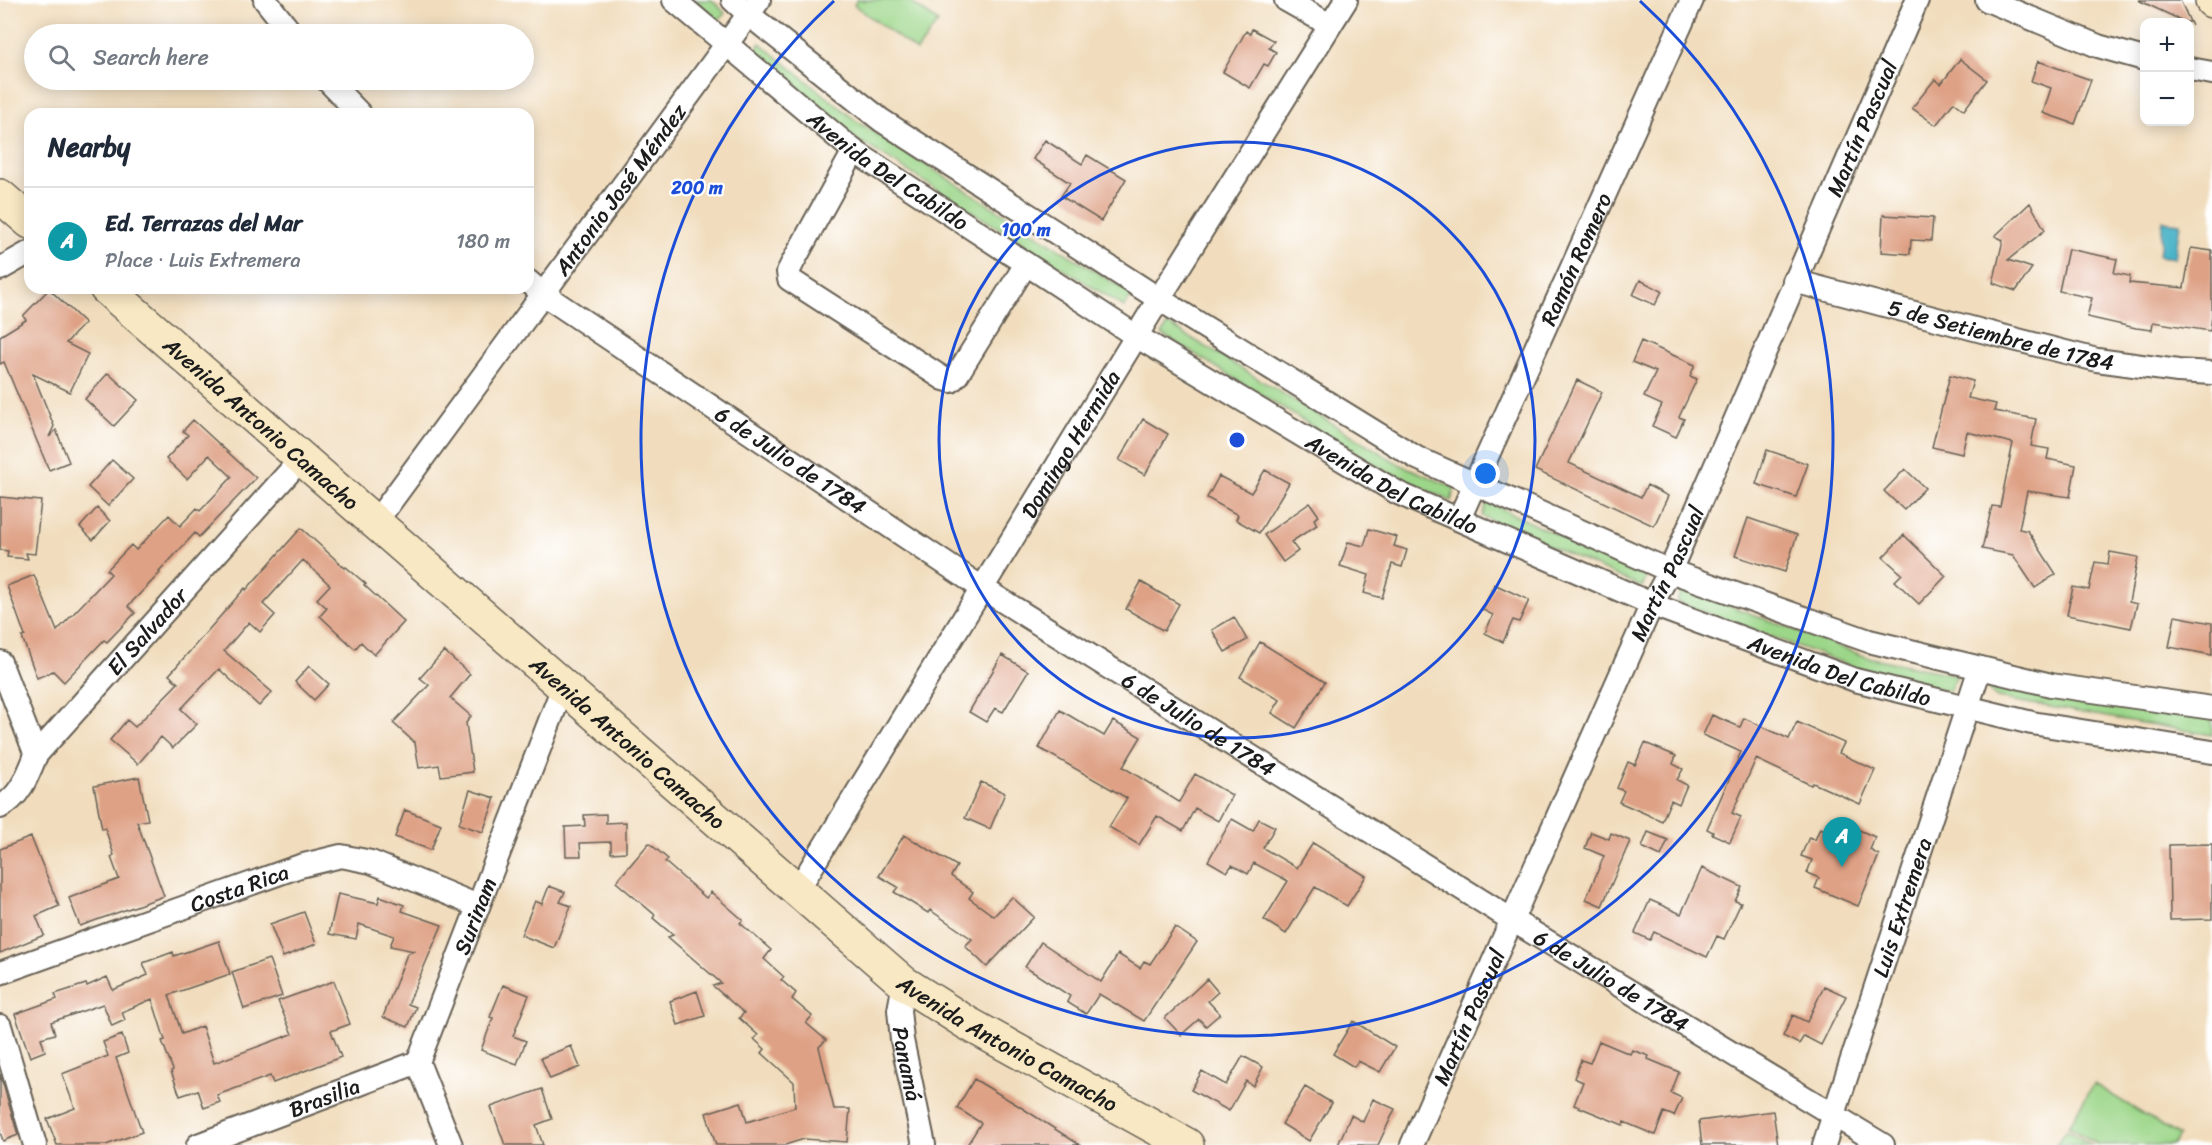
<!DOCTYPE html>
<meta charset="utf-8">
<style>
body{margin:0;font-family:Sriracha,sans-serif;background:#f2f2f3;color:#1f2937}
.controls{position:absolute;right:18px;top:18px;display:grid;overflow:hidden;border-radius:12px;box-shadow:0 3px 15px #0003}
.controls button{width:54px;height:54px;display:grid;place-items:center;padding:0;border:0;border-bottom:2px solid #e0e1e3;background:#fff;color:#1f2937;font:30px sans-serif}
.you{position:absolute;left:1486px;top:474px;width:21px;height:21px;margin:-15px;border:4px solid #fff;border-radius:50%;background:#1a73e8;box-shadow:0 0 0 9px #1a73e833}
.badge{display:grid;place-items:center;width:39px;height:39px;border-radius:50%;background:#db2777;color:#fff;font-size:20px;font-weight:700}
.pin{position:absolute;translate:-50% -50px;filter:drop-shadow(0 2px 3px #0008)}
.pin::after{content:'';position:absolute;top:32px;width:21px;height:18px;background:inherit;clip-path:polygon(0 0,100% 0,50% 100%)}
.list{margin:0;padding:0;list-style:none}
h2{display:flex;justify-content:space-between;align-items:center;height:78px;margin:0;padding:0 24px;font-size:26px}
h2 small{font-size:20px;font-weight:400;color:#747a83}
.list li{display:grid;grid-template-columns:39px 1fr auto;gap:18px;align-items:center;box-sizing:border-box;height:108px;padding:0 24px;border-top:2px solid #e0e1e3}
.list b{display:block;font-size:22px;white-space:nowrap}
.list p{margin:0;font-size:20px;white-space:nowrap;color:#747a83}
.list em{font-size:20px;font-style:normal;color:#747a83}
.icon{flex:none;width:33px;height:33px;fill:none;stroke:currentColor;stroke-width:2;stroke-linecap:round;stroke-linejoin:round}
.map{position:relative;flex:none;width:2212px;height:1145px;overflow:hidden}
.search{position:absolute;background:#fff;box-shadow:0 3px 15px #0003;left:24px;top:24px;width:510px;height:66px;display:flex;align-items:center;gap:15px;box-sizing:border-box;padding:0 21px;border-radius:33px;color:#747a83;font-size:22px}
.panel{position:absolute;background:#fff;box-shadow:0 3px 15px #0003;left:24px;top:108px;width:510px;height:186px;border-radius:18px}
.map>svg:first-child{display:block}
.green{fill:#9cd689;stroke:#5c7952;stroke-width:1.5}
.water{fill:#49b3c7;stroke:#326872;stroke-width:1.5}
.building{fill:#dea185}
.lines{fill:none;stroke-linecap:round;stroke-linejoin:round}
.street-casing{stroke:#676054;stroke-width:26}
.secondary-casing{stroke:#676054;stroke-width:36}
.street{stroke:#fff;stroke-width:22}
.secondary{stroke:#f8e8c3;stroke-width:33}
.ring{fill:none;stroke:#1d4ed8;stroke-width:3}
.labels{text-anchor:middle;dominant-baseline:central;stroke-width:4.5;stroke-linejoin:round;paint-order:stroke}
.street-label{font-size:22px;fill:#1c1c1c;stroke:#fff}
.centre{fill:#1d4ed8;stroke:#fff;stroke-width:3}
.ring-label{font-size:18px;text-anchor:middle;font-weight:bold;fill:#1d4ed8;stroke:#fff;stroke-width:4.5;stroke-linejoin:round;paint-order:stroke}
</style>
<div class="map">
<svg width="2212" height="1145" viewBox="0 0 2212 1145">
<rect width="100%" height="100%" fill="#fff"/>
<filter id="ink" filterUnits="userSpaceOnUse"><feTurbulence type="fractalNoise" baseFrequency=".0167" numOctaves="2"/><feDisplacementMap in="SourceGraphic" scale="12" xChannelSelector="R" yChannelSelector="G"/><feConvolveMatrix kernelMatrix="1 2 1 2 8 2 1 2 1" color-interpolation-filters="sRGB"/></filter>
<filter id="wash" filterUnits="userSpaceOnUse"><feTurbulence type="fractalNoise" baseFrequency=".008" numOctaves="4" result="noise"/><feDisplacementMap in="SourceGraphic" scale="24" xChannelSelector="R" yChannelSelector="G"/><feGaussianBlur stdDeviation="1.35" result="paint"/><feColorMatrix in="noise" values="0 0 0 0 0 0 0 0 0 0 0 0 0 0 0 0 0 1.4 0 .05"/><feComposite in="paint" operator="in"/></filter>
<g filter="url(#wash)">
<rect width="100%" height="100%" fill="#f1ddbd"/>
<path class="green" d="M 695,0 L 712,0 L 725,13 L 718,22 Z
M 857,0 L 908,0 L 938,22 L 917,51 L 854,5 Z
M 760,43 L 859,123 L 1133,295 L 1124,307 L 847,133 L 754,53 Z
M 1168,324 L 1399,464 L 1455,488 L 1451,501 L 1392,475 L 1162,334 Z
M 1487,502 L 1647,577 L 1642,587 L 1482,516 Z
M 1682,588 L 1867,657 L 1957,675 L 1949,691 L 1860,669 L 1677,602 Z
M 1991,682 L 2212,719 L 2212,735 L 1997,698 L 1989,691 Z
M 2094,1084 L 2179,1136 L 2173,1145 L 2098,1145 L 2068,1126 Z
M 2066,1129 L 2091,1145 L 2056,1145 Z"/>
<path class="water" d="M 2163,221 L 2180,223 L 2175,258 L 2159,256 Z"/>
<g id="blocks">
<path class="building" d="M 2138,0 L 2180,0 L 2192,26 L 2190,22 L 2185,22 Z
M 1252,29 L 1274,41 L 1269,48 L 1276,52 L 1268,66 L 1264,64 L 1250,88 L 1223,72 L 1246,31 L 1250,34 Z
M 1960,59 L 1987,80 L 1964,110 L 1954,102 L 1936,125 L 1912,108 L 1935,79 L 1941,84 Z
M 2038,61 L 2091,80 L 2075,124 L 2043,113 L 2051,88 L 2031,81 Z
M 1045,140 L 1082,164 L 1087,155 L 1126,179 L 1101,221 L 1061,196 L 1070,183 L 1033,159 Z
M 2030,203 L 2045,230 L 2008,260 L 2032,268 L 2016,291 L 1993,283 L 2003,240 L 1995,236 Z
M 1883,215 L 1933,218 L 1931,241 L 1911,240 L 1910,254 L 1881,252 Z
M 2191,248 L 2212,251 L 2212,316 L 2210,331 L 2153,322 L 2152,330 L 2136,328 L 2087,317 L 2092,298 L 2059,291 L 2068,249 L 2117,259 L 2114,273 L 2130,276 L 2129,283 L 2184,288 Z
M 1640,280 L 1662,291 L 1655,305 L 1633,295 Z
M 49,289 L 85,323 L 66,343 L 88,354 L 70,392 L 33,374 L 54,426 L 49,437 L 56,430 L 69,462 L 49,470 L 4,362 L 0,364 L 0,336 L 26,320 L 23,316 Z
M 1641,341 L 1695,365 L 1690,376 L 1697,379 L 1679,417 L 1684,419 L 1676,437 L 1652,426 L 1662,405 L 1644,397 L 1656,372 L 1632,362 Z
M 108,373 L 138,400 L 114,426 L 85,399 Z
M 1950,375 L 1973,381 L 1968,398 L 1996,404 L 1994,411 L 2036,419 L 2031,446 L 2049,449 L 2047,459 L 2076,465 L 2070,497 L 2027,491 L 2019,529 L 2028,531 L 2056,574 L 2035,588 L 2013,555 L 1982,549 L 1992,506 L 2000,507 L 2013,443 L 1967,432 L 1962,454 L 1932,447 Z
M 1577,380 L 1602,392 L 1569,463 L 1641,497 L 1647,485 L 1668,496 L 1654,526 L 1535,470 Z
M 1143,419 L 1168,434 L 1145,475 L 1119,460 Z
M 193,420 L 256,478 L 199,537 L 195,533 L 159,572 L 160,573 L 128,606 L 135,613 L 107,642 L 104,640 L 64,682 L 53,671 L 37,678 L 22,637 L 25,636 L 7,586 L 34,575 L 57,631 L 111,574 L 107,570 L 131,545 L 136,550 L 169,515 L 180,526 L 197,508 L 200,511 L 232,477 L 209,455 L 187,479 L 166,459 L 188,435 L 183,431 Z
M 1767,450 L 1808,464 L 1796,497 L 1756,484 Z
M 112,460 L 133,479 L 108,506 L 88,487 Z
M 1905,469 L 1925,488 L 1904,510 L 1884,491 Z
M 1265,470 L 1289,483 L 1259,533 L 1236,520 L 1238,515 L 1207,498 L 1219,476 L 1251,493 Z
M 0,497 L 41,501 L 35,554 L 26,553 L 28,559 L 7,557 L 8,551 L 0,550 Z
M 1310,503 L 1319,516 L 1314,519 L 1317,525 L 1291,542 L 1298,551 L 1283,562 L 1264,535 Z
M 97,508 L 110,521 L 93,540 L 80,527 Z
M 1748,518 L 1797,535 L 1785,572 L 1735,556 Z
M 301,528 L 345,568 L 346,567 L 366,584 L 364,585 L 404,622 L 374,655 L 361,642 L 355,649 L 320,616 L 327,608 L 317,599 L 330,585 L 303,560 L 263,604 L 275,615 L 260,632 L 249,622 L 224,651 L 272,692 L 259,706 L 219,669 L 181,709 L 197,724 L 173,748 L 161,737 L 138,764 L 110,740 L 127,720 L 135,727 L 178,683 L 169,675 L 245,588 L 246,590 Z
M 1369,529 L 1397,537 L 1394,546 L 1407,550 L 1402,567 L 1392,564 L 1382,598 L 1364,593 L 1369,575 L 1340,566 L 1348,542 L 1364,546 Z
M 1904,535 L 1946,576 L 1919,604 L 1895,581 L 1902,574 L 1883,557 Z
M 2110,552 L 2138,557 L 2129,602 L 2137,604 L 2131,628 L 2067,615 L 2073,587 L 2089,590 L 2095,562 L 2108,564 Z
M 1141,582 L 1179,604 L 1164,631 L 1126,609 Z
M 1494,584 L 1529,600 L 1519,622 L 1513,620 L 1503,642 L 1485,633 L 1493,615 L 1483,610 Z
M 2175,616 L 2212,623 L 2212,655 L 2169,647 Z
M 1234,617 L 1247,640 L 1225,652 L 1212,630 Z
M 1260,642 L 1325,682 L 1296,728 L 1272,713 L 1280,700 L 1240,677 Z
M 444,651 L 470,674 L 450,698 L 471,716 L 466,723 L 473,772 L 441,776 L 439,765 L 419,768 L 415,743 L 393,723 L 429,685 L 420,678 Z
M 1002,655 L 1028,671 L 1003,712 L 995,708 L 986,722 L 969,712 Z
M 309,666 L 329,684 L 314,700 L 295,682 Z
M 1060,710 L 1104,736 L 1113,721 L 1141,737 L 1123,767 L 1179,802 L 1195,774 L 1232,795 L 1218,821 L 1195,808 L 1183,831 L 1157,816 L 1139,845 L 1109,827 L 1127,798 L 1039,748 Z
M 1712,715 L 1740,727 L 1744,718 L 1789,739 L 1797,722 L 1844,743 L 1839,753 L 1875,770 L 1860,804 L 1813,783 L 1811,785 L 1756,759 L 1732,813 L 1741,817 L 1730,842 L 1712,834 L 1713,832 L 1707,829 L 1741,752 L 1703,735 Z
M 1645,743 L 1676,756 L 1673,764 L 1683,769 L 1677,780 L 1687,785 L 1679,804 L 1671,800 L 1662,821 L 1619,802 L 1624,791 L 1617,788 L 1628,762 L 1635,765 Z
M 139,777 L 148,820 L 137,822 L 164,896 L 80,926 L 69,898 L 119,879 L 111,857 L 114,855 L 105,828 L 102,829 L 94,786 Z
M 981,782 L 1005,793 L 990,829 L 965,818 Z
M 470,790 L 495,798 L 483,832 L 459,824 Z
M 405,810 L 441,824 L 431,850 L 395,837 Z
M 606,814 L 606,823 L 626,822 L 626,852 L 611,853 L 611,842 L 580,843 L 581,856 L 566,856 L 565,827 L 585,826 L 584,815 Z
M 1232,819 L 1253,831 L 1259,819 L 1275,827 L 1263,848 L 1297,868 L 1313,843 L 1366,876 L 1347,906 L 1315,887 L 1286,934 L 1264,920 L 1288,881 L 1254,863 L 1248,874 L 1232,865 L 1227,872 L 1208,861 Z
M 1841,822 L 1875,837 L 1870,850 L 1879,855 L 1858,906 L 1815,888 L 1819,878 L 1807,873 L 1812,860 L 1801,856 L 1809,837 L 1815,840 L 1820,828 L 1836,834 Z
M 1591,832 L 1609,839 L 1611,833 L 1630,841 L 1602,906 L 1586,899 L 1604,856 L 1585,848 Z
M 1648,832 L 1668,840 L 1661,856 L 1642,847 Z
M 904,835 L 957,866 L 951,876 L 973,892 L 969,898 L 994,916 L 1012,897 L 1034,917 L 987,967 L 965,946 L 972,939 L 930,910 L 928,913 L 894,892 L 898,887 L 879,876 Z
M 31,837 L 59,906 L 36,916 L 44,935 L 0,953 L 0,849 Z
M 649,843 L 668,859 L 665,862 L 706,898 L 711,892 L 743,920 L 740,923 L 771,950 L 764,959 L 784,977 L 781,980 L 796,993 L 792,999 L 812,1016 L 806,1023 L 826,1040 L 819,1047 L 834,1109 L 850,1109 L 847,1142 L 804,1139 L 785,1145 L 716,1145 L 706,1113 L 741,1102 L 747,1122 L 795,1107 L 794,1082 L 762,1053 L 765,1049 L 754,1039 L 758,1035 L 739,1018 L 744,1013 L 713,986 L 721,983 L 668,937 L 673,935 L 653,918 L 655,915 L 616,882 Z
M 2212,844 L 2212,919 L 2170,920 L 2169,845 Z
M 1702,868 L 1742,887 L 1735,901 L 1741,903 L 1724,939 L 1717,936 L 1707,957 L 1654,932 L 1650,940 L 1635,933 L 1650,900 L 1681,914 Z
M 549,886 L 565,892 L 560,902 L 571,906 L 554,948 L 521,935 L 535,901 L 542,904 Z
M 338,894 L 378,903 L 380,896 L 404,905 L 402,911 L 442,925 L 408,1004 L 416,1007 L 408,1027 L 383,1017 L 407,954 L 414,951 L 390,946 L 394,936 L 359,924 L 356,939 L 329,934 Z
M 304,912 L 316,944 L 283,957 L 270,924 Z
M 1175,927 L 1197,942 L 1144,1021 L 1099,994 L 1086,1014 L 1067,1002 L 1070,996 L 1025,967 L 1041,942 L 1101,982 L 1118,954 L 1140,968 L 1144,961 L 1150,964 Z
M 219,941 L 230,974 L 169,995 L 182,1034 L 202,1026 L 214,1063 L 292,1034 L 278,1001 L 334,981 L 350,1024 L 331,1031 L 341,1057 L 273,1083 L 270,1076 L 217,1095 L 220,1102 L 204,1108 L 198,1090 L 180,1096 L 171,1071 L 173,1070 L 162,1041 L 165,1040 L 152,999 L 122,1012 L 125,1020 L 112,1026 L 103,1004 L 51,1022 L 55,1034 L 41,1038 L 45,1051 L 30,1057 L 15,1014 L 57,999 L 55,994 L 86,984 L 87,986 L 107,977 L 113,990 L 148,975 L 143,963 L 173,952 L 174,956 Z
M 269,959 L 282,996 L 244,1009 L 232,972 Z
M 1207,979 L 1218,992 L 1208,1001 L 1220,1014 L 1206,1026 L 1199,1019 L 1181,1035 L 1165,1018 Z
M 503,985 L 529,995 L 513,1036 L 526,1041 L 517,1064 L 481,1050 L 493,1018 L 490,1017 Z
M 1824,986 L 1846,996 L 1821,1045 L 1804,1036 L 1799,1044 L 1783,1036 L 1793,1015 L 1807,1022 Z
M 697,991 L 705,1016 L 678,1025 L 670,1001 Z
M 1353,1021 L 1395,1047 L 1380,1072 L 1358,1061 L 1354,1067 L 1333,1054 Z
M 122,1035 L 128,1053 L 116,1058 L 142,1132 L 106,1145 L 57,1145 L 47,1119 L 75,1108 L 62,1074 L 108,1056 L 103,1042 Z
M 1599,1041 L 1630,1054 L 1632,1050 L 1649,1056 L 1648,1059 L 1679,1072 L 1671,1093 L 1682,1098 L 1674,1116 L 1664,1112 L 1655,1135 L 1624,1122 L 1623,1125 L 1574,1105 L 1583,1082 L 1574,1078 L 1581,1060 L 1590,1063 Z
M 571,1046 L 580,1067 L 550,1079 L 541,1058 Z
M 1243,1056 L 1263,1067 L 1253,1086 L 1246,1081 L 1229,1111 L 1191,1090 L 1202,1071 L 1226,1085 Z
M 0,1074 L 18,1135 L 3,1141 L 0,1132 Z
M 974,1079 L 1019,1106 L 1080,1145 L 967,1145 L 981,1123 L 957,1108 Z
M 1305,1087 L 1332,1103 L 1309,1141 L 1282,1124 Z
M 542,1089 L 552,1119 L 536,1125 L 543,1145 L 505,1145 L 491,1107 Z
M 1373,1099 L 1395,1109 L 1378,1145 L 1338,1145 L 1351,1115 L 1363,1122 Z
M 1773,1111 L 1778,1145 L 1702,1145 L 1699,1121 Z"/>
</g>
</g>
<g filter="url(#ink)">
<use href="#blocks" fill-opacity="0" stroke="#676054" stroke-width="1.5"/>
<g class="lines">
<g class="street-casing">
<g id="street">
<path d="M 265,0 L 292,34"/>
<path id="s1" d="M 674,0 L 854,151 L 1136,336 L 1398,493 L 1661,608 L 1855,680 L 2032,723 L 2212,752"/>
<path d="M 733,0 L 748,14 L 881,120 L 1159,299 L 1417,458 L 1670,571 L 1869,641 L 2051,685 L 2212,708"/>
<path d="M 1286,0 L 1330,25"/>
<path d="M 1987,0 L 2098,46 L 2144,59"/>
<path d="M 2190,69 L 2212,73"/>
<path d="M 327,80 L 360,114"/>
<path d="M 854,151 L 793,262 L 788,272 L 789,279 L 944,379 L 951,381 L 957,375 L 1026,264"/>
<path d="M 0,269 L 30,252"/>
<path id="s2" d="M 528,281 L 543,294 L 982,588 L 1512,920 L 1883,1145"/>
<path id="s3" d="M 1794,281 L 1982,331 L 2097,360 L 2178,371 L 2212,373"/>
<path id="s4" d="M 1459,519 L 1692,0"/>
<path id="s5" d="M 375,523 L 759,0"/>
<path d="M 0,662 L 36,755"/>
<path id="s6" d="M 0,807 C 20,797 28,775 36,755 L 302,458"/>
<path id="s7" d="M 797,891 L 1159,299 L 1346,0"/>
<path id="s8" d="M 0,973 L 300,866 L 341,856 L 371,862 L 478,906"/>
<path id="s9" d="M 904,983 L 899,1010 L 902,1040 L 924,1145"/>
<path d="M 0,1026 L 35,1145"/>
<path id="s10" d="M 198,1145 L 418,1062"/>
<path id="s11" d="M 451,1145 L 418,1062 L 563,687"/>
<path id="s12" d="M 1412,1145 L 1652,604 L 1670,571 L 1917,0"/>
<path id="s13" d="M 1824,1145 L 1980,668"/>
</g>
</g>
<g class="secondary-casing">
<g id="secondary">
<path d="M 2212,0 L 2212,1"/>
<path d="M 0,196 L 30,222"/>
<path id="s14" d="M 106,288 L 904,983 L 967,1023 L 1187,1145"/>
</g>
</g>
<use href="#street" class="street"/>
<use href="#secondary" class="secondary"/>
</g>
</g>
<g class="ring">
<circle cx="1237" cy="440" r="298"/>
<path d="M1640 1A596 596 0 1 1 834 1"/>
</g>
<g class="labels">
<g class="street-label">
<text stroke="none"><textPath href="#s12" startOffset="1112">Martín Pascual</textPath></text>
<text stroke="none"><textPath href="#s1" startOffset="274">Avenida Del Cabildo</textPath></text>
<text stroke="none"><textPath href="#s5" startOffset="414">Antonio José Méndez</textPath></text>
<text stroke="none"><textPath href="#s4" startOffset="285">Ramón Romero</textPath></text>
<text stroke="none"><textPath href="#s3" startOffset="214">5 de Setiembre de 1784</textPath></text>
<text stroke="none"><textPath href="#s14" startOffset="206">Avenida Antonio Camacho</textPath></text>
<text stroke="none"><textPath href="#s7" startOffset="524">Domingo Hermida</textPath></text>
<text stroke="none"><textPath href="#s2" startOffset="318">6 de Julio de 1784</textPath></text>
<text stroke="none"><textPath href="#s1" startOffset="868">Avenida Del Cabildo</textPath></text>
<text stroke="none"><textPath href="#s12" startOffset="626">Martín Pascual</textPath></text>
<text stroke="none"><textPath href="#s6" startOffset="231">El Salvador</textPath></text>
<text stroke="none"><textPath href="#s1" startOffset="1354">Avenida Del Cabildo</textPath></text>
<text stroke="none"><textPath href="#s2" startOffset="804">6 de Julio de 1784</textPath></text>
<text stroke="none"><textPath href="#s14" startOffset="692">Avenida Antonio Camacho</textPath></text>
<text stroke="none"><textPath href="#s8" startOffset="254">Costa Rica</textPath></text>
<text stroke="none"><textPath href="#s13" startOffset="250">Luis Extremera</textPath></text>
<text stroke="none"><textPath href="#s11" startOffset="246">Surinam</textPath></text>
<text stroke="none"><textPath href="#s2" startOffset="1290">6 de Julio de 1784</textPath></text>
<text stroke="none"><textPath href="#s12" startOffset="140">Martín Pascual</textPath></text>
<text stroke="none"><textPath href="#s14" startOffset="1178">Avenida Antonio Camacho</textPath></text>
<text stroke="none"><textPath href="#s9" startOffset="82">Panamá</textPath></text>
<text stroke="none"><textPath href="#s10" startOffset="135">Brasilia</textPath></text>
</g>
</g>
<circle cx="1237" cy="440" r="9" class="centre"/>
<g class="ring-label">
<text x="697" y="194">200 m</text>
<text x="1026" y="236">100 m</text>
</g>
</svg>
<div class="controls">
<button>+</button>
<button>−</button>
</div>
<div class="you"></div>
<div class="pin badge" style="left:1842px;top:867px;background:#0f9aa8">A</div>
<div class="search"><svg class="icon" aria-label="search" viewBox="0 0 24 24"><circle cx="10" cy="10" r="6"/><path d="M15 15l6 6"/></svg>Search here</div>
<section class="panel">
<h2>Nearby<small></small></h2>
<ul class="list">
<li><span class="badge" style="background:#0f9aa8">A</span><div><b>Ed. Terrazas del Mar</b><p>Place · Luis Extremera</p></div><em>180 m</em></li>
</ul>
</section>
</div>
